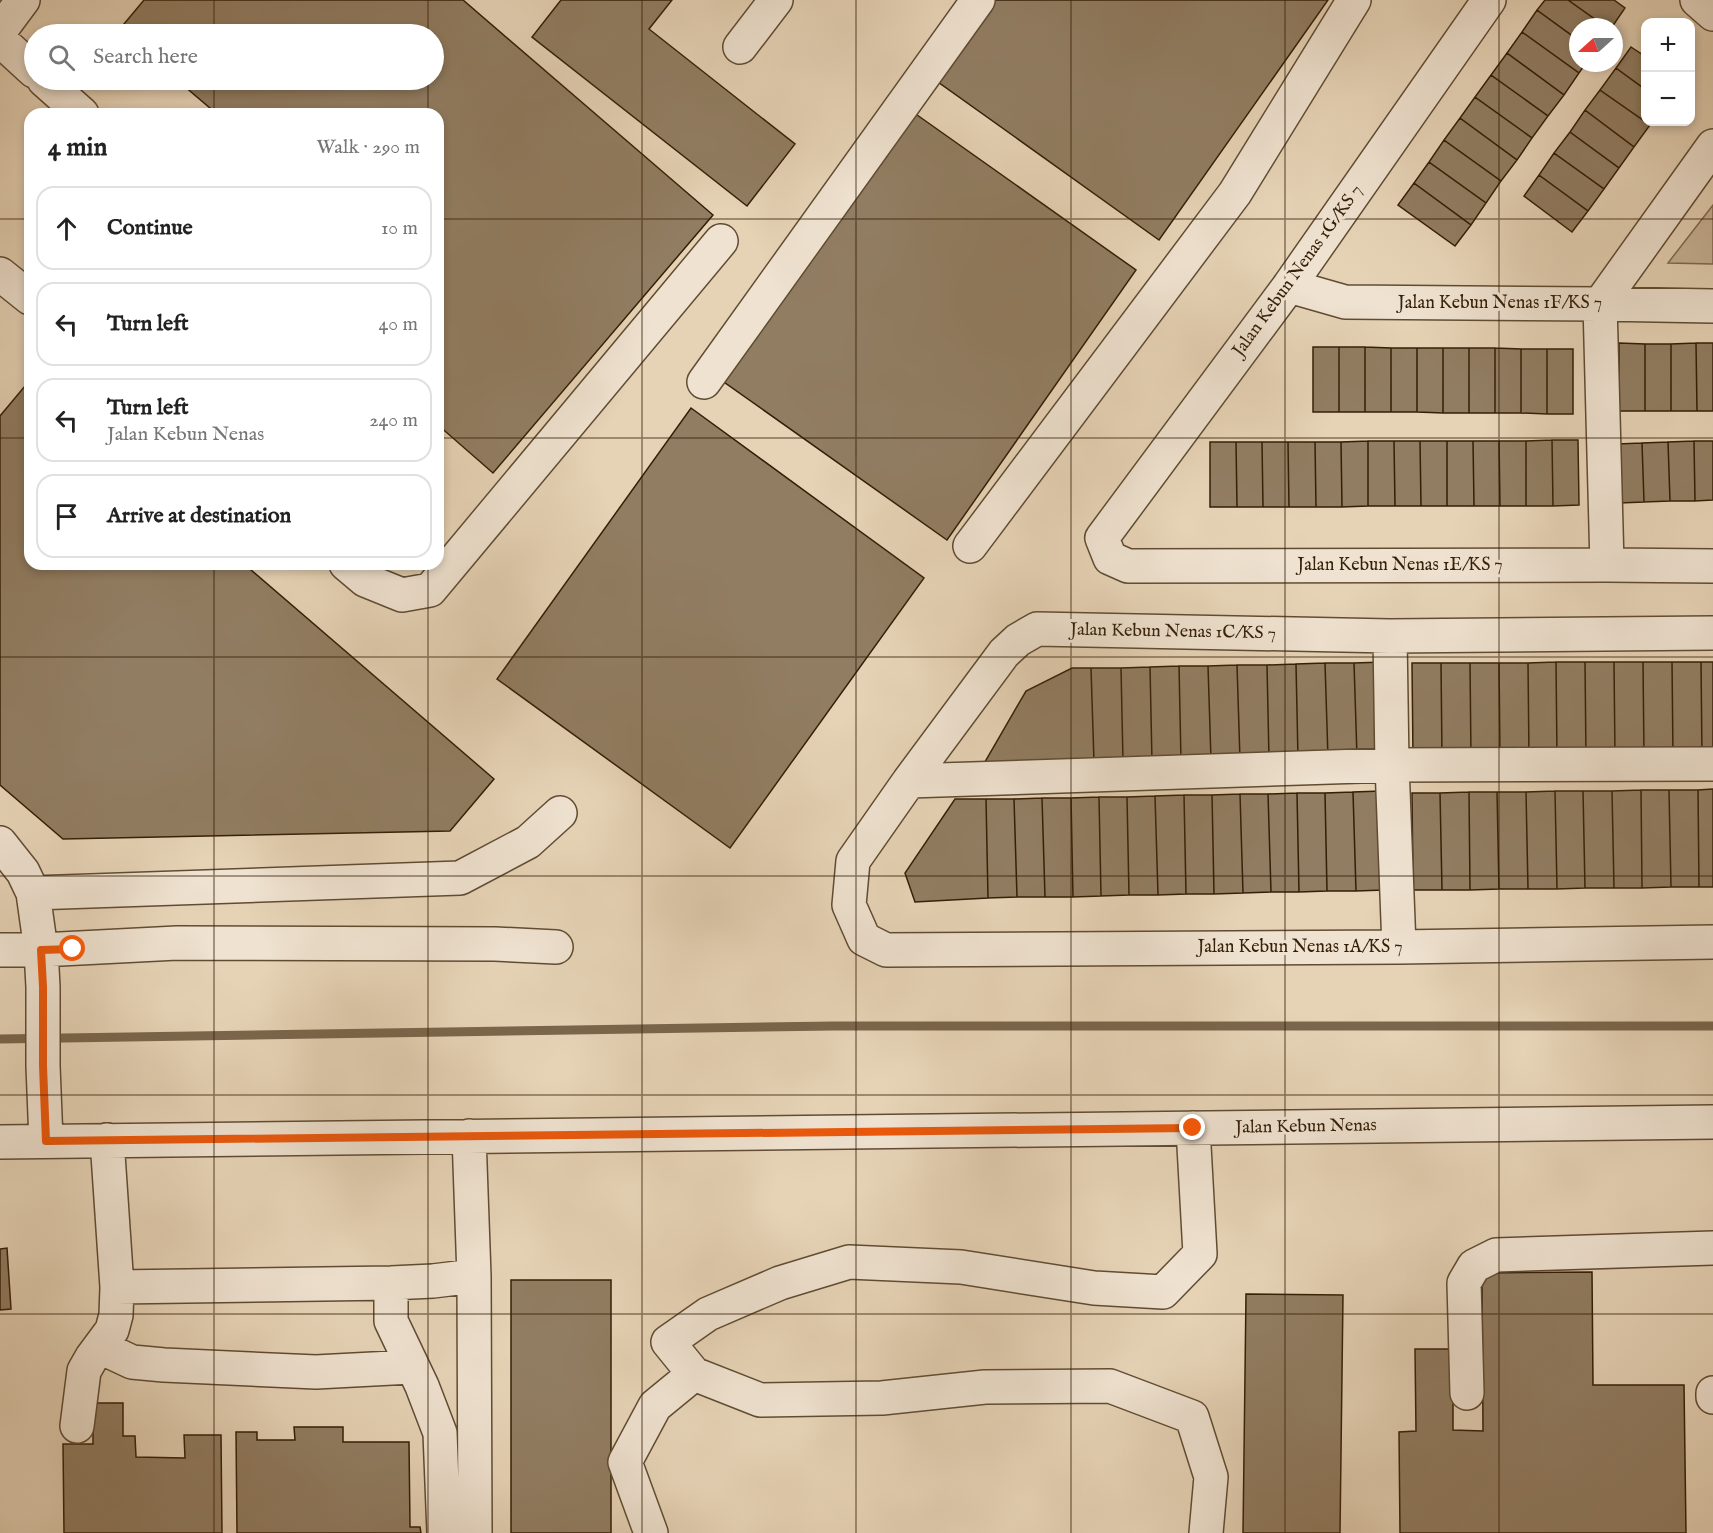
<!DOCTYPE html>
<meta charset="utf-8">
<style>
body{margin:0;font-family:"IM FELL English",serif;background:#f6f6f6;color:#222}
.controls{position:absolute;right:18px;top:18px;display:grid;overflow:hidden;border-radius:12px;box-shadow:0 3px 9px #0003}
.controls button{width:54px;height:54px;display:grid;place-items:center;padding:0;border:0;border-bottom:2px solid #e0e0e0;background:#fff;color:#222;font:30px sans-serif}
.compass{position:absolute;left:1569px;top:18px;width:54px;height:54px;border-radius:50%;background:#fff;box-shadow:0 3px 9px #0003;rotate:249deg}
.stop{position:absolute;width:18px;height:18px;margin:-14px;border:4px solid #ea580c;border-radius:50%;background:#fff}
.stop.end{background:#ea580c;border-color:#fff;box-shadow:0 2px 6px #0008}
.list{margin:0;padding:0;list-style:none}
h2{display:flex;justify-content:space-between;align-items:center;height:78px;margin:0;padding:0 24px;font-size:26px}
h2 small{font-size:20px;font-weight:400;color:#767676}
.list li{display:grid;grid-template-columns:39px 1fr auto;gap:18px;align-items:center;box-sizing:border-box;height:84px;margin:0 12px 12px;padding:0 12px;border:2px solid #e0e0e0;border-radius:18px}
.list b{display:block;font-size:22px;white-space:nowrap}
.list p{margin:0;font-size:20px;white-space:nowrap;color:#767676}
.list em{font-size:20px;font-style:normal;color:#767676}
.icon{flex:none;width:33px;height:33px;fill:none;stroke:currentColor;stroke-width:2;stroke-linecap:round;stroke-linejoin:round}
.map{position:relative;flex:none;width:1713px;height:1533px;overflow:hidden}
.search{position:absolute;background:#fff;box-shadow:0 3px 9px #0003;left:24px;top:24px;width:420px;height:66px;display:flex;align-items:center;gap:15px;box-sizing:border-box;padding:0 21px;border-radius:33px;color:#767676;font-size:22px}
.panel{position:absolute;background:#fff;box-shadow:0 3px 9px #0003;left:24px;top:108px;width:420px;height:462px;border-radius:18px}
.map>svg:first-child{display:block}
.green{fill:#c8b498;stroke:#7e6a50;stroke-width:1.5}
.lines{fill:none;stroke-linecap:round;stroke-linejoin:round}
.stream{stroke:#7a664c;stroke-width:9}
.building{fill:#917d62;stroke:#341f07;stroke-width:1.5}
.minor-casing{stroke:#604c33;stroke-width:36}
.minor{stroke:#efe2d0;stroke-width:33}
.route{stroke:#ea580c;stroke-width:8}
.grid{fill:none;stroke:#341f07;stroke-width:1.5;stroke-opacity:0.55}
.labels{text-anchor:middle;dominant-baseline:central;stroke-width:6;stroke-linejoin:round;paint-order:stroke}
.street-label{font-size:18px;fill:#341f07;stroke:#efe2d0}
</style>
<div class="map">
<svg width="1713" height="1533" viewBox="0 0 1713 1533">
<rect width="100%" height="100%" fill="#e6d3b6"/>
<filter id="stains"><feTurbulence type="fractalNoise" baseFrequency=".00333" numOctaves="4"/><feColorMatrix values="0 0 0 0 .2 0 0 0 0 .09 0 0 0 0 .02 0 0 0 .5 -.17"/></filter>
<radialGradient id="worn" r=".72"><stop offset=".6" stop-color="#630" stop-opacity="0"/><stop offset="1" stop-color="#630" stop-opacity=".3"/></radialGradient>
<path class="green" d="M 1713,205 L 1713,264 L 1668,263 Z"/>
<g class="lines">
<path class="stream" d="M 0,1039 L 834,1026 L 1713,1026"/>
</g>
<path class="building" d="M 144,0 L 463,0 L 713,215 L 493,473 L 438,425 L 438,114 L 217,114 L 177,80 L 434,80 L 434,34 L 124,34 L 119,30 Z
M 561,0 L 672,0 L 649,29 L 795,144 L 747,206 L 532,37 Z
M 975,0 L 1328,0 L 1159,240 L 924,72 Z
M 1545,0 L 1568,0 L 1606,27 L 1578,27 L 1578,40 L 1537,10 Z
M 1568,0 L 1614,0 L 1625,8 L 1612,27 L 1606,27 Z
M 1537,10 L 1578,40 L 1578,63 L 1586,63 L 1579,73 L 1522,32 Z
M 1522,32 L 1579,73 L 1564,95 L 1507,53 Z
M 1631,47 L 1646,57 L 1646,90 L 1616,68 Z
M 1507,53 L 1564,95 L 1548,116 L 1491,75 Z
M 1616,68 L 1646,90 L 1646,122 L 1653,122 L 1650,125 L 1600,90 Z
M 1491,75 L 1548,116 L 1532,138 L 1475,97 Z
M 1600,90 L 1650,125 L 1634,147 L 1585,110 Z
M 1475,97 L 1532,138 L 1517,160 L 1460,118 Z
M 903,105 L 1136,270 L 947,540 L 714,375 Z
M 1585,110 L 1634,147 L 1619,168 L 1570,132 Z
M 1460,118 L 1517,160 L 1501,181 L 1444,140 Z
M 1570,132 L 1619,168 L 1604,189 L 1554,153 Z
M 1444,140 L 1501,181 L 1486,203 L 1429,162 Z
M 1554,153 L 1604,189 L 1588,211 L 1539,175 Z
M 1429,162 L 1486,203 L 1471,225 L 1414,183 Z
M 1539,175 L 1588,211 L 1572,232 L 1524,196 Z
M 1414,183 L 1471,225 L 1455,246 L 1398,205 Z
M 1619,343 L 1645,344 L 1645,411 L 1619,411 Z
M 1696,343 L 1697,411 L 1671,411 L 1671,344 Z
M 1696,343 L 1713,343 L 1713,411 L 1697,411 Z
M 1645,344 L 1671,344 L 1671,411 L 1645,411 Z
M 1313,347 L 1339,347 L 1339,412 L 1313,412 Z
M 1339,347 L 1365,347 L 1365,412 L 1339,412 Z
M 1365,347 L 1391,348 L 1391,412 L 1365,412 Z
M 1391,348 L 1417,348 L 1417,412 L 1391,412 Z
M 1417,348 L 1443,348 L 1443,413 L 1417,412 Z
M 1443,348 L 1469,348 L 1469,413 L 1443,413 Z
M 1469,348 L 1495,348 L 1495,413 L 1469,413 Z
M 1495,348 L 1521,349 L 1521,413 L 1495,413 Z
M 1521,349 L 1547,349 L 1547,414 L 1521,413 Z
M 1547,349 L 1573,349 L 1573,414 L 1547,414 Z
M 30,380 L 30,564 L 244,564 L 494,779 L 450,831 L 63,839 L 0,785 L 0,416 Z
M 691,408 L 924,578 L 730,848 L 497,679 Z
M 1552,440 L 1578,440 L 1579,505 L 1553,506 Z
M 1552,440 L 1553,506 L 1526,506 L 1526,441 Z
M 1368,441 L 1394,441 L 1395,506 L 1368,506 Z
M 1368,441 L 1368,506 L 1342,507 L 1341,442 Z
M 1394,441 L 1420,441 L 1421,506 L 1395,506 Z
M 1420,441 L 1447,441 L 1447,506 L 1421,506 Z
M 1447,441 L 1473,441 L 1474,506 L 1447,506 Z
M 1473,441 L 1499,441 L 1500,506 L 1474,506 Z
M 1499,441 L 1526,441 L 1526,506 L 1500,506 Z
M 1694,441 L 1713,441 L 1713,500 L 1695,501 Z
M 1694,441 L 1695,501 L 1670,501 L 1668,442 Z
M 1210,442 L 1236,442 L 1237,507 L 1210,507 Z
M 1236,442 L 1262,442 L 1263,507 L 1237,507 Z
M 1262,442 L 1288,442 L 1289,507 L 1263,507 Z
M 1288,442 L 1315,442 L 1316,507 L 1289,507 Z
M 1315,442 L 1341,442 L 1342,507 L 1316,507 Z
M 1668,442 L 1670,501 L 1644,502 L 1642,443 Z
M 1642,443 L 1644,502 L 1619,503 L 1617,444 Z
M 1384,662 L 1386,757 L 1357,757 L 1354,663 Z
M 1556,662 L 1557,757 L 1529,758 L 1528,663 Z
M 1556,662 L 1585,662 L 1586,758 L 1557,757 Z
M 1585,662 L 1614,662 L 1615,757 L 1586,758 Z
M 1614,662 L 1643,662 L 1644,757 L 1615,757 Z
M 1643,662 L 1672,662 L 1673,757 L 1644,757 Z
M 1672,662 L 1701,662 L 1702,757 L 1673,757 Z
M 1701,662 L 1713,662 L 1713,757 L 1702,757 Z
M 1325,663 L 1328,758 L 1298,759 L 1296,664 Z
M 1325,663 L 1354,663 L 1357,757 L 1328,758 Z
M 1412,663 L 1441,663 L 1442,758 L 1413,758 Z
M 1441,663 L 1470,663 L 1471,758 L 1442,758 Z
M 1470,663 L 1499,663 L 1500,758 L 1471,758 Z
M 1499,663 L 1528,663 L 1529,758 L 1500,758 Z
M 1296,664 L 1298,759 L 1269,759 L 1267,665 Z
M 1237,665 L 1240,760 L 1211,760 L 1208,666 Z
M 1237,665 L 1267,665 L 1269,759 L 1240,760 Z
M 1179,666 L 1181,761 L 1152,762 L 1150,667 Z
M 1179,666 L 1208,666 L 1211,760 L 1181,761 Z
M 1150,667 L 1152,762 L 1123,762 L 1121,668 Z
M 1072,668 L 1091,668 L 1094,762 L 982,767 L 1026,691 Z
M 1091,668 L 1121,668 L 1123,762 L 1094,762 Z
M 1713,789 L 1713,887 L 1699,887 L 1698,790 Z
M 1641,790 L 1669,790 L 1671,887 L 1642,888 Z
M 1641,790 L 1642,888 L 1614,888 L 1612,791 Z
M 1669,790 L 1698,790 L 1699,887 L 1671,887 Z
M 1381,791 L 1384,890 L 1356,891 L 1353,792 Z
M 1555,791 L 1583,791 L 1585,888 L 1557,889 Z
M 1555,791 L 1557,889 L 1528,889 L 1526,792 Z
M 1583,791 L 1612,791 L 1614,888 L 1585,888 Z
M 1353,792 L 1356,891 L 1327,891 L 1325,793 Z
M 1469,792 L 1497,792 L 1499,889 L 1470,890 Z
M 1469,792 L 1470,890 L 1442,890 L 1440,793 Z
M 1497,792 L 1526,792 L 1528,889 L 1499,889 Z
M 1297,793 L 1325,793 L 1327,891 L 1299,892 Z
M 1297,793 L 1299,892 L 1271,892 L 1268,794 Z
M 1412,793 L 1440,793 L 1442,890 L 1413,890 Z
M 1240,794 L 1268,794 L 1271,892 L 1243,893 Z
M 1240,794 L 1243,893 L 1214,894 L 1212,795 Z
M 1184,795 L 1212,795 L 1214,894 L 1186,894 Z
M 1184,795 L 1186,894 L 1158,895 L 1155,796 Z
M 1155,796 L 1158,895 L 1129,895 L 1127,797 Z
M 1099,797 L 1127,797 L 1129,895 L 1101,896 Z
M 1099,797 L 1101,896 L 1073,897 L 1071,798 Z
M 1042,798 L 1071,798 L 1073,897 L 1045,897 Z
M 1042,798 L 1045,897 L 1017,897 L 1014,799 Z
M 955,799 L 986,799 L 988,898 L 915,902 L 905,873 Z
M 986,799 L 1014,799 L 1017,897 L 988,898 Z
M 7,1248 L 11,1309 L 0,1310 L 0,1249 Z
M 1592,1272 L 1593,1385 L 1684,1385 L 1686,1533 L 1400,1533 L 1399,1432 L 1416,1431 L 1415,1349 L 1453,1349 L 1453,1430 L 1483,1431 L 1482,1273 Z
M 511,1280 L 611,1280 L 611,1533 L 511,1533 Z
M 1246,1294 L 1343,1295 L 1340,1533 L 1243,1533 Z
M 93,1403 L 123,1403 L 123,1436 L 135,1436 L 136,1457 L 185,1458 L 184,1435 L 221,1435 L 222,1533 L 64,1533 L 63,1444 L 93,1444 Z
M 294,1427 L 343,1427 L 343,1442 L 409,1442 L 410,1527 L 420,1527 L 421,1533 L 237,1533 L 236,1432 L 257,1432 L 257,1440 L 295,1440 Z"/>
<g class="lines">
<g class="minor-casing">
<path id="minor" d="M 1489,0 L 1289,286 L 1102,538 L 1110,558 L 1128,566 L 1607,565 L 1713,566
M 1697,0 L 1713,14
M 0,31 L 23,0
M 0,40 L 34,71
M 740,47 L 776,0
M 44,80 L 82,114
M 0,274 L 30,298
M 1289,286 L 1345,302 L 1600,304 L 1713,306
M 704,382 L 978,0
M 970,546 L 1235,193 L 1354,0
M 346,564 L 365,580 L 402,595 L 430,590 L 721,241
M 1607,565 L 1600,304 L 1713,146
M 1713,633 L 1390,636 L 1037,629 L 1018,640 L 1004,653 L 909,781 L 853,861 L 849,905 L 864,939 L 886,950 L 1399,947 L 1713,942
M 1390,636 L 1392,765 L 1399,947
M 909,781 L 1392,765 L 1713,764
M 0,843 L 23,872 L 33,893 L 41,950 L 0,950
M 33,893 L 460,878 L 528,842 L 560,813
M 1193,1128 L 1200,1254 L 1163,1292 L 1094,1288 L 961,1267 L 849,1262 L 780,1283 L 708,1314 L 668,1342 L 694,1374 L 760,1400 L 882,1398 L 985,1387 L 1110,1386 L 1192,1417 L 1211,1477 L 1206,1533
M 469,1136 L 474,1276 L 475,1533
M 46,1141 L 43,1066 L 43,987 L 41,950 L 177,943 L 495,944 L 556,947
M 0,1142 L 1713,1122
M 391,1283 L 391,1321 L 422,1386 L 440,1433 L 444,1533
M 117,1287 L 391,1283 L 433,1281 L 474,1276
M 100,1347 L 132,1362 L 164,1365 L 316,1372 L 411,1367
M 1467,1393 L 1464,1283 L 1474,1266 L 1496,1255 L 1713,1248
M 1713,1393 L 1713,1397
M 77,1426 L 84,1371 L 92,1357 L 112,1330 L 116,1315 L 117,1287 L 107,1140
M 651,1533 L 625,1462 L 655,1406 L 694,1374"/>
</g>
<use href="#minor" class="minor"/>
</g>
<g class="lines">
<path class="route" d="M 73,949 L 41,950 L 43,987 L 43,1066 L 46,1141 L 1193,1128"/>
</g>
<path class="grid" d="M 214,0 L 214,34M 428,0 L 428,34M 642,0 L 642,1533M 856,0 L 856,1533M 1071,0 L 1071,1533M 1285,0 L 1285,1533M 1499,0 L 1499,1533M 214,80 L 214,114M 428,80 L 428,114M 0,219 L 30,219M 438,219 L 1713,219M 0,438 L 30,438M 438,438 L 1713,438M 214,564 L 214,1533M 428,564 L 428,1533M 0,657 L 1713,657M 0,876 L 1713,876M 0,1095 L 1713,1095M 0,1314 L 1713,1314"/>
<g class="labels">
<g class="street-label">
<text transform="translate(1298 271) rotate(-54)">Jalan Kebun Nenas 1G/KS 7</text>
<text x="1500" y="303">Jalan Kebun Nenas 1F/KS 7</text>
<text x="1400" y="565">Jalan Kebun Nenas 1E/KS 7</text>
<text transform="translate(1173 632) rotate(1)">Jalan Kebun Nenas 1C/KS 7</text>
<text x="1300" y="947">Jalan Kebun Nenas 1A/KS 7</text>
<text transform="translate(1306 1127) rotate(-1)">Jalan Kebun Nenas</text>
</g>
</g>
<rect width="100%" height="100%" filter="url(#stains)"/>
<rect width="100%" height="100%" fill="url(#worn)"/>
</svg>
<div class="controls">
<button>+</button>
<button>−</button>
</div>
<svg class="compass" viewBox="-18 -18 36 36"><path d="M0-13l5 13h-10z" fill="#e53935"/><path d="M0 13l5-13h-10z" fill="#767676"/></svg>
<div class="stop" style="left:73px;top:949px"></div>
<div class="stop end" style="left:1193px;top:1128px"></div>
<div class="search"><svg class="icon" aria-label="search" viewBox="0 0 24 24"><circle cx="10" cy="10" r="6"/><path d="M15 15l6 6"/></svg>Search here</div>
<section class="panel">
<h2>4 min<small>Walk · 290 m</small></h2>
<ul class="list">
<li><svg class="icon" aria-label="ahead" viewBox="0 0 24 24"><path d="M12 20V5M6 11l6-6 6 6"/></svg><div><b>Continue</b></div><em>10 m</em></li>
<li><svg class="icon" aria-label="left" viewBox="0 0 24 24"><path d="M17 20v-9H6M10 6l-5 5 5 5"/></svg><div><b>Turn left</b></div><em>40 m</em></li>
<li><svg class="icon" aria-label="left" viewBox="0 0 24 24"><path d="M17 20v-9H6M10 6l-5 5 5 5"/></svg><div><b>Turn left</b><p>Jalan Kebun Nenas</p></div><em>240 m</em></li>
<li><svg class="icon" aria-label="arrive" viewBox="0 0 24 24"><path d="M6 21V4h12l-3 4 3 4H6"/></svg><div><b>Arrive at destination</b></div></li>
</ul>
</section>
</div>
